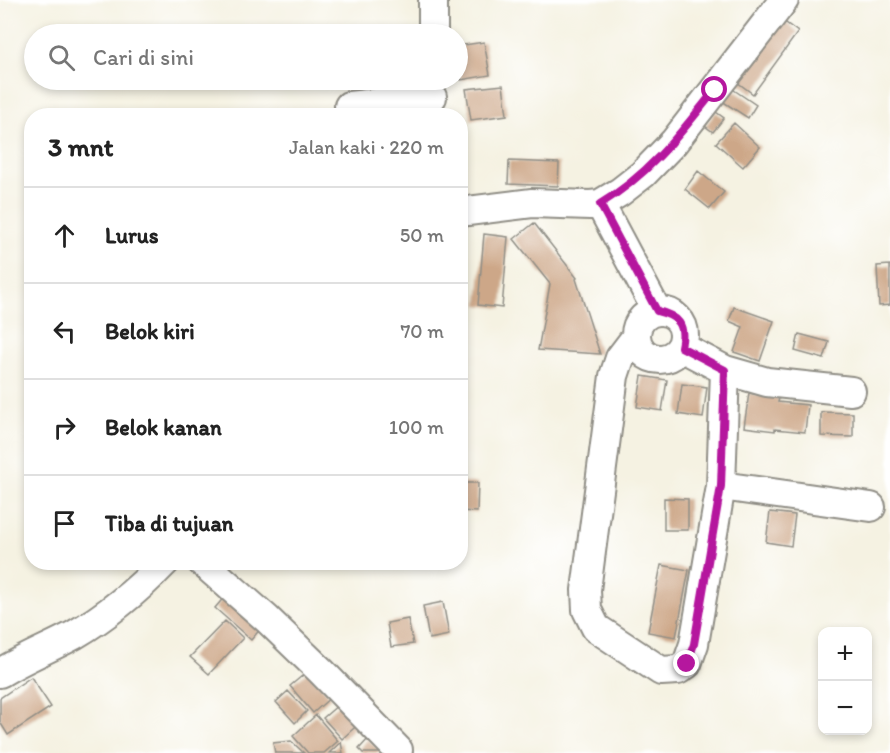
<!DOCTYPE html>
<html lang="id">
<meta charset="utf-8">
<style>
body{margin:0;font-family:Itim,sans-serif;background:#f6f6f6;color:#222}
.controls{position:absolute;right:18px;bottom:18px;display:grid;overflow:hidden;border-radius:12px;box-shadow:0 3px 9px #0003}
.controls button{width:54px;height:54px;display:grid;place-items:center;padding:0;border:0;border-bottom:2px solid #e0e0e0;background:#fff;color:#222;font:30px sans-serif}
.stop{position:absolute;width:18px;height:18px;margin:-14px;border:4px solid #b5179e;border-radius:50%;background:#fff}
.stop.end{background:#b5179e;border-color:#fff;box-shadow:0 2px 6px #0008}
.list{margin:0;padding:0;list-style:none}
h2{display:flex;justify-content:space-between;align-items:center;height:78px;margin:0;padding:0 24px;font-size:26px}
h2 small{font-size:20px;font-weight:400;color:#767676}
.list li{display:grid;grid-template-columns:39px 1fr auto;gap:18px;align-items:center;box-sizing:border-box;height:96px;padding:0 24px;border-top:2px solid #e0e0e0}
.list b{display:block;font-size:22px;white-space:nowrap}
.list em{font-size:20px;font-style:normal;color:#767676}
.icon{flex:none;width:33px;height:33px;fill:none;stroke:currentColor;stroke-width:2;stroke-linecap:round;stroke-linejoin:round}
.map{position:relative;flex:none;width:890px;height:753px;overflow:hidden}
.search{position:absolute;background:#fff;box-shadow:0 3px 9px #0003;left:24px;top:24px;width:444px;height:66px;display:flex;align-items:center;gap:15px;box-sizing:border-box;padding:0 21px;border-radius:33px;color:#767676;font-size:22px}
.panel{position:absolute;background:#fff;box-shadow:0 3px 9px #0003;left:24px;top:108px;width:444px;height:462px;border-radius:24px}
.map>svg:first-child{display:block}
.building{fill:#cda788}
.lines{fill:none;stroke-linecap:round;stroke-linejoin:round}
.minor-casing{stroke:#908e86;stroke-width:32}
.minor{stroke:#fff;stroke-width:28}
.route{stroke:#b5179e;stroke-width:8}
</style>
<div class="map">
<svg width="890" height="753" viewBox="0 0 890 753">
<rect width="100%" height="100%" fill="#fff"/>
<filter id="ink" filterUnits="userSpaceOnUse"><feTurbulence type="fractalNoise" baseFrequency=".0167" numOctaves="2"/><feDisplacementMap in="SourceGraphic" scale="12" xChannelSelector="R" yChannelSelector="G"/><feConvolveMatrix kernelMatrix="1 2 1 2 8 2 1 2 1" color-interpolation-filters="sRGB"/></filter>
<filter id="wash" filterUnits="userSpaceOnUse"><feTurbulence type="fractalNoise" baseFrequency=".008" numOctaves="4" result="noise"/><feDisplacementMap in="SourceGraphic" scale="24" xChannelSelector="R" yChannelSelector="G"/><feGaussianBlur stdDeviation="1.35" result="paint"/><feColorMatrix in="noise" values="0 0 0 0 0 0 0 0 0 0 0 0 0 0 0 0 0 1.4 0 .05"/><feComposite in="paint" operator="in"/></filter>
<g filter="url(#wash)">
<rect width="100%" height="100%" fill="#f5f2e2"/>
<g id="blocks">
<path class="building" d="M 778,17 L 798,32 L 753,94 L 733,79 Z
M 484,42 L 490,75 L 461,80 L 458,60 L 458,46 Z
M 503,85 L 507,115 L 471,120 L 466,89 Z
M 731,88 L 756,105 L 748,118 L 722,101 Z
M 716,112 L 724,118 L 713,132 L 705,126 Z
M 734,123 L 760,147 L 743,167 L 716,143 Z
M 509,161 L 559,163 L 558,186 L 508,184 Z
M 698,171 L 724,192 L 710,209 L 685,189 Z
M 534,223 L 577,278 L 576,279 L 600,354 L 538,350 L 550,284 L 514,239 Z
M 484,234 L 508,237 L 502,308 L 478,305 Z
M 890,265 L 890,305 L 879,306 L 877,266 Z
M 734,307 L 774,321 L 760,361 L 734,352 L 743,327 L 729,321 Z
M 799,334 L 829,342 L 824,359 L 795,351 Z
M 642,376 L 667,380 L 662,411 L 637,407 Z
M 682,384 L 707,387 L 703,418 L 678,414 Z
M 749,393 L 779,398 L 778,402 L 808,405 L 805,432 L 775,429 L 775,431 L 744,427 Z
M 821,412 L 853,413 L 853,437 L 821,436 Z
M 460,483 L 478,483 L 477,512 L 460,511 Z
M 664,498 L 688,499 L 688,530 L 664,530 Z
M 770,512 L 795,515 L 791,546 L 766,542 Z
M 661,565 L 689,570 L 676,637 L 648,632 Z
M 231,589 L 267,621 L 251,640 L 215,608 Z
M 443,602 L 449,635 L 429,639 L 423,606 Z
M 408,619 L 413,644 L 391,647 L 387,623 Z
M 225,621 L 243,638 L 209,674 L 190,657 Z
M 308,671 L 331,697 L 313,713 L 290,686 Z
M 31,677 L 51,707 L 8,735 L 0,722 L 0,698 Z
M 288,691 L 307,711 L 295,723 L 276,702 Z
M 346,698 L 364,719 L 342,739 L 323,718 Z
M 316,715 L 338,741 L 324,753 L 308,753 L 293,736 Z
M 368,739 L 382,753 L 363,753 L 359,749 Z
M 291,741 L 304,753 L 275,753 L 273,743 Z
M 341,742 L 343,753 L 329,753 Z"/>
</g>
</g>
<g filter="url(#ink)">
<use href="#blocks" fill-opacity="0" stroke="#908e86" stroke-width="1.5"/>
<g class="lines">
<g class="minor-casing">
<path id="minor" d="M 433,34 L 433,0
M 349,106 L 432,97
M 600,204 L 657,311
M 460,212 L 532,203 L 590,205 L 600,204 L 620,192 L 643,174 L 674,142 L 784,0
M636 335a24 24 0 1 1 48 0a24 24 0 1 1-48 0Z
M 636,337 L 620,358 L 614,376 L 586,590 L 587,610 L 596,628 L 661,671 L 678,670 L 687,664 L 694,644 L 721,486 L 725,370
M 681,347 L 725,370 L 767,382 L 851,391
M 721,486 L 871,507
M 202,562 L 267,619 L 321,671 L 398,750
M 0,673 C 24,658 50,648 74,635 C 108,615 138,590 165,562"/>
</g>
<use href="#minor" class="minor"/>
</g>
</g>
<g class="lines" filter="url(#ink)">
<path class="route" d="M 687,664 L 694,644 L 721,486 L 725,370 L 681,347 C 686,325 679,316 657,311 L 600,204 C 649,175 680,134 715,90"/>
</g>
</svg>
<div class="controls">
<button>+</button>
<button>−</button>
</div>
<div class="stop" style="left:715px;top:90px"></div>
<div class="stop end" style="left:687px;top:664px"></div>
<div class="search"><svg class="icon" aria-label="search" viewBox="0 0 24 24"><circle cx="10" cy="10" r="6"/><path d="M15 15l6 6"/></svg>Cari di sini</div>
<section class="panel">
<h2>3 mnt<small>Jalan kaki · 220 m</small></h2>
<ul class="list">
<li><svg class="icon" aria-label="ahead" viewBox="0 0 24 24"><path d="M12 20V5M6 11l6-6 6 6"/></svg><div><b>Lurus</b></div><em>50 m</em></li>
<li><svg class="icon" aria-label="left" viewBox="0 0 24 24"><path d="M17 20v-9H6M10 6l-5 5 5 5"/></svg><div><b>Belok kiri</b></div><em>70 m</em></li>
<li><svg class="icon" aria-label="right" viewBox="0 0 24 24"><path d="M7 20v-9h11M14 6l5 5-5 5"/></svg><div><b>Belok kanan</b></div><em>100 m</em></li>
<li><svg class="icon" aria-label="arrive" viewBox="0 0 24 24"><path d="M6 21V4h12l-3 4 3 4H6"/></svg><div><b>Tiba di tujuan</b></div></li>
</ul>
</section>
</div>
